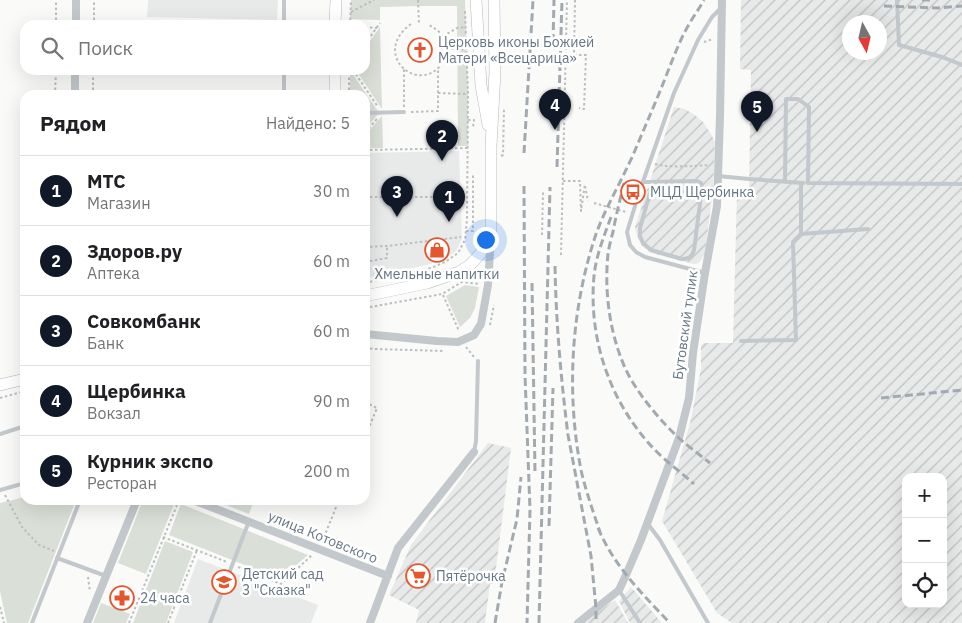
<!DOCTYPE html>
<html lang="ru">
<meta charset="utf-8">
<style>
body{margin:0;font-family:"IBM Plex Sans",sans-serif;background:#f2f2f2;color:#202124}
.controls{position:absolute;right:15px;bottom:15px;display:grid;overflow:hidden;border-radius:10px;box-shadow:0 5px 20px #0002}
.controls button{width:45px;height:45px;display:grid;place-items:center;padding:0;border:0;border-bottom:1px solid #e0e0e0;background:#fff;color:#202124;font:25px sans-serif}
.compass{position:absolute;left:842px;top:15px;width:45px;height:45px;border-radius:50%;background:#fff;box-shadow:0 5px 20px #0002;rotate:172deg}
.you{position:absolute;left:485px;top:239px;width:18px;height:18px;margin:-12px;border:4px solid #fff;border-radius:50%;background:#1a73e8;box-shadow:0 0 0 8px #1a73e833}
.badge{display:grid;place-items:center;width:32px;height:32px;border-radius:50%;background:#111827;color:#fff;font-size:16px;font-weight:700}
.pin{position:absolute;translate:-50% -41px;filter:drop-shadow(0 1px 2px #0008)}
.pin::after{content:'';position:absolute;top:26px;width:18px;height:15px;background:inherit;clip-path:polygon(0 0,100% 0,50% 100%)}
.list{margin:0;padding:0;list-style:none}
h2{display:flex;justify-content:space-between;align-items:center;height:65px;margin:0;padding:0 20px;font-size:21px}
h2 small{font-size:16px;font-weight:400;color:#757577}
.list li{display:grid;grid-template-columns:32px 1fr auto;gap:15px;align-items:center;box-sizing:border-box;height:70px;padding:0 20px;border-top:1px solid #e0e0e0}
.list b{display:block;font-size:19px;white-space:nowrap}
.list p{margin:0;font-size:16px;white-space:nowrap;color:#757577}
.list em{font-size:16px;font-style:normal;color:#757577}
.icon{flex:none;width:28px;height:28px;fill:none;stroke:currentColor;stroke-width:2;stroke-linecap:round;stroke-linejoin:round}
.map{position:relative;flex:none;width:962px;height:623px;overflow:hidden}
.search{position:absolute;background:#fff;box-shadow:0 5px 20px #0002;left:20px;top:20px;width:350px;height:55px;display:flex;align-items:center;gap:12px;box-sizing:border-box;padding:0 18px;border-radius:15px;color:#757577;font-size:19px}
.panel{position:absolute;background:#fff;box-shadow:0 5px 20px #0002;left:20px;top:90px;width:350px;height:415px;border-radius:15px}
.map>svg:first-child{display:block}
.built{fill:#e8e9e9}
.industrial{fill:url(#industrial-furrows);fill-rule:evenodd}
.grass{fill:#dadfd7}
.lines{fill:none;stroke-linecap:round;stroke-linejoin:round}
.secondary-casing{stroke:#b3babf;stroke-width:12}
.path{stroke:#bbbfc2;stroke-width:2;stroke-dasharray:2.5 2.5;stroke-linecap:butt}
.lane{stroke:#c3c8cc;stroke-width:4}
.street{stroke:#c3c8cc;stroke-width:8}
.secondary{stroke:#fff;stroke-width:11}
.rail{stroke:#a2aab0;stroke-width:3;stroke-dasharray:8 4;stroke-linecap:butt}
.labels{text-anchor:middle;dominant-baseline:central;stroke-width:5;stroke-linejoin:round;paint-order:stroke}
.poi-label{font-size:14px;fill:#657683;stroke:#fff;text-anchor:start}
.street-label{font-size:14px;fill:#657683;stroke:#fff}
</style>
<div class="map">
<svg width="962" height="623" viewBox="0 0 962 623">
<defs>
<pattern id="industrial-furrows" width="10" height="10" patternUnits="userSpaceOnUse" patternTransform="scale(1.25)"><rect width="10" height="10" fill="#e8e9e9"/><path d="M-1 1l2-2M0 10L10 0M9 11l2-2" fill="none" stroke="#c0c1c2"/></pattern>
</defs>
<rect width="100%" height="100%" fill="#fafaf8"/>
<path class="built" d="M 148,0 L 278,0 L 277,20 L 147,17 Z
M 459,151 L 462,239 L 456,251 L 444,260 L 430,264 L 365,279 L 365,153 Z
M 198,559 L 318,605 L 311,623 L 174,623 Z"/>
<path class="industrial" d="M 741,0 L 962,0 L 962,623 L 732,623 L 717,613 L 662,521 L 690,423 L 701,369 L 701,345 L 704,343 L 733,343 L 737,193 L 749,192 L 751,70 L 740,69 ZM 850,22 L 880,22 L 880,52 L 850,52 ZM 906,477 L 943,477 L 943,604 L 906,604 Z
M 674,107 L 685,109 L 695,115 L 703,122 L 711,134 L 715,142 L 713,189 L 705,253 L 701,260 L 698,263 L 694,264 L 651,253 L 642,246 L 637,236 L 635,227 Z
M 488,443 L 511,448 L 494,584 L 490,584 L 485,622 L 487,623 L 416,623 L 419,610 L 389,595 L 411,545 Z
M 631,587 L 662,623 L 630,623 L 619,601 Z
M 615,600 L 628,623 L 585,623 L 596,613 Z"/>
<path class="grass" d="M 351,0 L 465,0 L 468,94 L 468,146 L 458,146 L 457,6 L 418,6 L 380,7 L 380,20 L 350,19 Z
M 380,27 L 382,109 L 356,70 L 365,70 L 365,48 Z
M 350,70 L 379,113 L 365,129 L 365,95 L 350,95 Z
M 382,116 L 383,148 L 365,148 L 365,135 Z
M 465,285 L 479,287 L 475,308 L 470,318 L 460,327 L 446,296 Z
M 25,497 L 25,500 L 76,500 L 28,623 L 7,623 L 0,591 L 0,503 Z
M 143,500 L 171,500 L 175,502 L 146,574 L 118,563 Z
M 213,500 L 254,500 L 249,514 Z
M 181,504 L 308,555 L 280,579 L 169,535 Z
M 165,541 L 193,552 L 166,623 L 133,623 Z
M 101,603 L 130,614 L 126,623 L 93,623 Z"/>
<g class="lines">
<g class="secondary-casing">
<path id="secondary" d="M 476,0 L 481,85 L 488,125
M 335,25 L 336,0
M 335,95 L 335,70
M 365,296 L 427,283 L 459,272 L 470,265 L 480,254 L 491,232 L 491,146 L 495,72 L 494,0
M 0,385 L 25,379"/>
</g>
<path class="path" d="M 418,0 L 419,25
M 575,0 L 574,55 L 586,55 L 584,109 L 579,108
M 351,12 L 374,0
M 411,24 C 371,53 416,94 440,66 C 444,61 447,55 446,49 C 446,37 439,30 429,25
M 56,25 L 56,0
M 94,25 L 94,0
M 350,25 L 351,0
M 365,27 L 377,28
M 443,36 L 457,28 L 466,27
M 704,42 L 713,39
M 365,44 L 380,23
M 446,49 L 467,49
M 353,70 L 378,107
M 438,93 L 468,94
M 55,95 L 56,70
M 93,95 L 93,70
M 349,95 L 349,70
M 404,107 L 404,69
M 411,112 L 438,111 L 438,69
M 468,120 L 474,120 L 473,127
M 365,132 L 377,119
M 365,150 L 468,148
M 501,156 L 503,155 L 504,109
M 655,164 C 673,168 691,166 710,165
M 563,181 L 580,181 L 581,211 L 585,184
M 585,186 L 588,201
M 365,197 L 461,197
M 594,203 L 626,212
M 466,231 L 473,231 L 473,175
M 542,235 L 543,192
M 365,247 L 387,246 L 461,237
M 561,255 L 567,0
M 365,262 L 387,258 L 387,246
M 365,283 L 431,268 L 445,262 L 458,253 L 465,240 L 467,219 L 468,94 L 465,11
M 443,295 L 459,331
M 365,308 L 442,294 L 462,282 L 480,284
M 490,325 L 494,305
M 466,347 L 474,357
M 365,348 L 374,349 L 445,351
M 0,398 L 25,391
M 365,402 L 377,408 L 365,437
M 5,495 L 22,527 L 39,545 L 54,551
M 163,537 L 227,562
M 322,542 L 339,500
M 238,567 L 281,584 L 312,555
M 88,577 L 90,592
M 0,607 L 4,623
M 129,623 L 179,500
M 168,623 L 197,550"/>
<path class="lane" d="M 897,0 L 899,45 L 942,57 L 962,65
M 284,25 L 284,0
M 284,95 L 284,70
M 365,113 L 404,112
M 718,176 L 749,179 L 803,183
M 644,182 L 650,182 L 697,181 L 701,183 L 702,188 L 694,250 C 692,257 689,259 682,259 L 651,250 L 643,243 L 640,236 L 640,228 L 653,182
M 785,182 L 786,99 L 798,99 L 809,107 L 808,183 L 962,184
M 801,183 L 801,234 L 868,229
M 705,273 L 645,257 L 636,252 L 630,245 L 627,232 L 639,193 L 674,93 L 698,40 L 712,17 L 721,8
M 741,341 L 796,340 L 793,242 L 801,234
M 0,434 L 25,426
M 474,452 L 476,441 L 478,361
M 0,490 L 25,483
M 648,524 L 660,540 L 708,623
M 57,558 L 106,576
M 619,590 L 640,623
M 32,623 L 80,500
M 210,623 L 249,521"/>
<path class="street" d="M 76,25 L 76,0
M 75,95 L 75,70
M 365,334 L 437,341 L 458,342 L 474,335 L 481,324 L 488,285 L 491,236
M 193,500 L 388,576
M 87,623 L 137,500
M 370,623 L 398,548 L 474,452
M 578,623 L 619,590 L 626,575 L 641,540 L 679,438 L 689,398 L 693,353 L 705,273 L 717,206 L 720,116 L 722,0"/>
<use href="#secondary" class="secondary"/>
<path class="rail" d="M 922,0 L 932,0
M 884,6 L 937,8 L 962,6
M 553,42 L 554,0
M 524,153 L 533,0
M 557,167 L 562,0
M 624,183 C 620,200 616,215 613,232 C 611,239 609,247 608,254 C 604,293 610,335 626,370 C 637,393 661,422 680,439 C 689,447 700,455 710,463
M 524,186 L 525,375 L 530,510 L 527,623
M 611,217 C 604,236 596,256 594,276 C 588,340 611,405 656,451 C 668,463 682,473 694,484
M 555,266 C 556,323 561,379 568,435 L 591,556 L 596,608 L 596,623
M 532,283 L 535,473
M 881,398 L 962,390
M 549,526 L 553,388
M 598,528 C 614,566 643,595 670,623
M 601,535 C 594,514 586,492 581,470 C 566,392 571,309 596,234 C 607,204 624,177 636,148 C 647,122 658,97 668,71 C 674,56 680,40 688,26 C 693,17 699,9 704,0
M 495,623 L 502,582 L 517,519 L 521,477
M 539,623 L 550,187"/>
</g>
<defs>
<g id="church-ring" transform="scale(1.25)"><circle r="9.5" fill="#fff" stroke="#e4572e" stroke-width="1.5"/><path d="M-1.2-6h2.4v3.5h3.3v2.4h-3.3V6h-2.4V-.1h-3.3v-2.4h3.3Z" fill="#e4572e"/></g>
<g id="bus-ring" transform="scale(1.25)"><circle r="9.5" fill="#fff" stroke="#e4572e" stroke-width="1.5"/><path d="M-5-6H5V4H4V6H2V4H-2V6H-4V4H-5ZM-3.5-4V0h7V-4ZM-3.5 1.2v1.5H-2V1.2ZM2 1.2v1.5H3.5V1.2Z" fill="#e4572e"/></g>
<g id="shop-ring" transform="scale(1.25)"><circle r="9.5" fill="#fff" stroke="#e4572e" stroke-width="1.5"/><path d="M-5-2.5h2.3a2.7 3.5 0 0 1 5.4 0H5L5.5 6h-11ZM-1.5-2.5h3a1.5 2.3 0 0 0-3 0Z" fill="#e4572e"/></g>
<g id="supermarket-ring" transform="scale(1.25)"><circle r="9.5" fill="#fff" stroke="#e4572e" stroke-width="1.5"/><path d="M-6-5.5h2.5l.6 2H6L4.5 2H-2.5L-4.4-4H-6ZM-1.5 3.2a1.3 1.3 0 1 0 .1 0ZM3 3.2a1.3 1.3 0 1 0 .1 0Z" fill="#e4572e"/></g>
<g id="school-ring" transform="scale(1.25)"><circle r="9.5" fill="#fff" stroke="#e4572e" stroke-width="1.5"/><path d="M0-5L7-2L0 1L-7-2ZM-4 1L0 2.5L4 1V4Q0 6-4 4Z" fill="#e4572e"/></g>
<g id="pharmacy-ring" transform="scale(1.25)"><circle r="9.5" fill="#fff" stroke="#e4572e" stroke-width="1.5"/><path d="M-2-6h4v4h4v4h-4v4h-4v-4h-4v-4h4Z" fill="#e4572e"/></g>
</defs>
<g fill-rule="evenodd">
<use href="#church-ring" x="420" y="50"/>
<use href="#bus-ring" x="633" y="192"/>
<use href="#shop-ring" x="437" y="250"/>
<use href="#supermarket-ring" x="418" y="576"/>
<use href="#school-ring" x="224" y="582"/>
<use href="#pharmacy-ring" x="122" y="598"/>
</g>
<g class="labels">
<g class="poi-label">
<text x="438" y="42">Церковь иконы Божией<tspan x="438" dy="16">Матери «Всецарица»</tspan></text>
<text x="650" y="192">МЦД Щербинка</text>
<text x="437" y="274" text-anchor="middle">Хмельные напитки</text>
<text x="242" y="574">Детский сад<tspan x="242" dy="16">3 "Сказка"</tspan></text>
<text x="436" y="576">Пятёрочка</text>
<text x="140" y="598">24 часа</text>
</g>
<g class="street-label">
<text transform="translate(685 325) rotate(-82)">Бутовский тупик</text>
<text transform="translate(323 537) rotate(22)">улица Котовского</text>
</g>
</g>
</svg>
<div class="controls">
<button>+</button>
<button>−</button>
<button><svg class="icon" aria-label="locate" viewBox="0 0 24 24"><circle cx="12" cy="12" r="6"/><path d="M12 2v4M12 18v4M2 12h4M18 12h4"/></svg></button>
</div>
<svg class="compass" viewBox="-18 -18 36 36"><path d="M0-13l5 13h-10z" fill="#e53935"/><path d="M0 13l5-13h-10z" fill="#757577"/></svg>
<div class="you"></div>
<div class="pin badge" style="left:449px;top:222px">1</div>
<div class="pin badge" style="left:442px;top:161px">2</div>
<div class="pin badge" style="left:397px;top:217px">3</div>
<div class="pin badge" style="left:555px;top:130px">4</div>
<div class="pin badge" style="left:757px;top:132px">5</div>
<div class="search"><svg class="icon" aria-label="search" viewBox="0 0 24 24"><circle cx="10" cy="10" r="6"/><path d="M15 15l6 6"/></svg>Поиск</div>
<section class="panel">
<h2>Рядом<small>Найдено: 5</small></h2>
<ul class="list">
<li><span class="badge">1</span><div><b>МТС</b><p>Магазин</p></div><em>30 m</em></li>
<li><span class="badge">2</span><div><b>Здоров.ру</b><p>Аптека</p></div><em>60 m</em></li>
<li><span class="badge">3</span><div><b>Совкомбанк</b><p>Банк</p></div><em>60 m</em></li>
<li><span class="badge">4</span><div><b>Щербинка</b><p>Вокзал</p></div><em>90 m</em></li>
<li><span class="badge">5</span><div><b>Курник экспо</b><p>Ресторан</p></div><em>200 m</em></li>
</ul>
</section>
</div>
